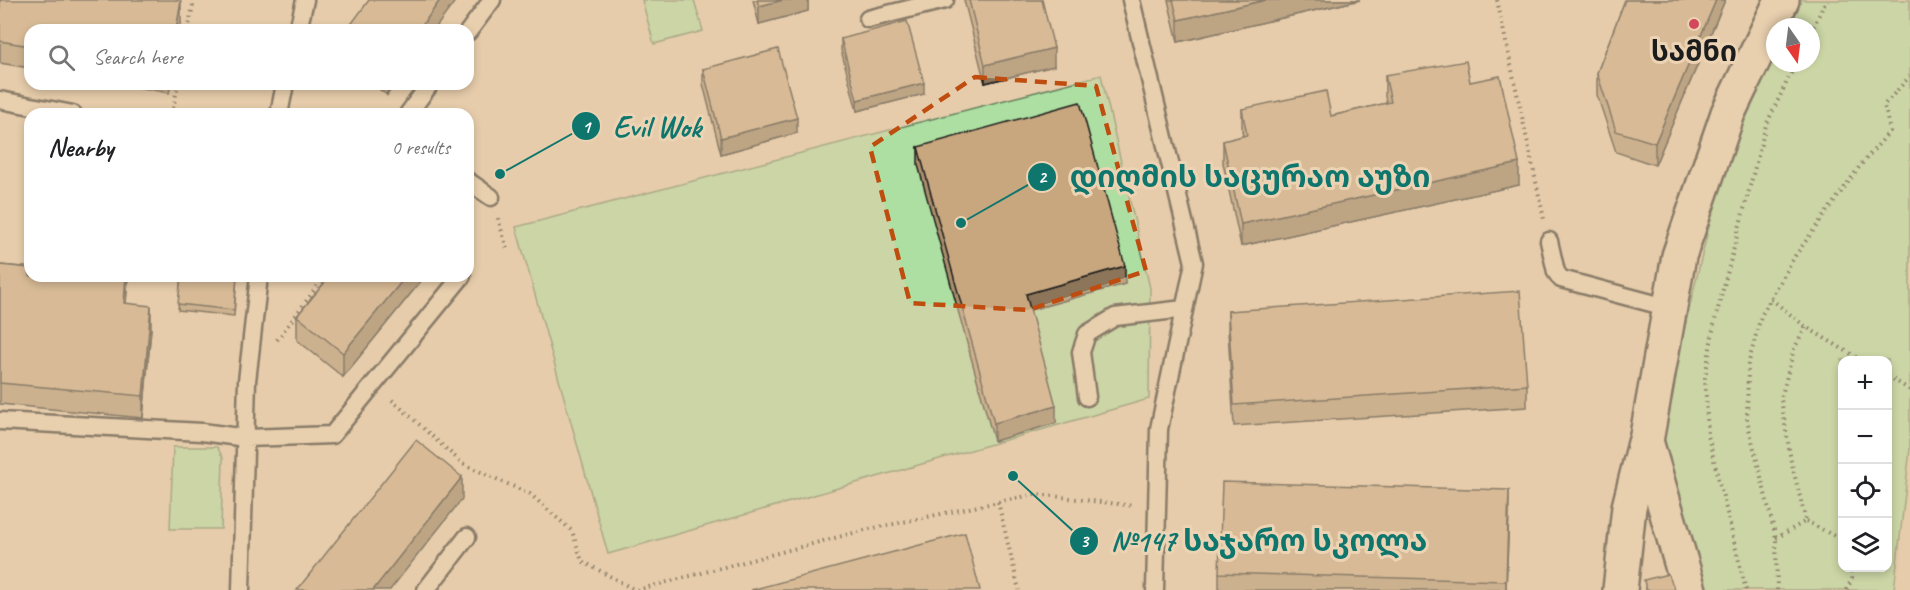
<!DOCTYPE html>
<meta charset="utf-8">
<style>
body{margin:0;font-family:Caveat,"Noto Sans Georgian",sans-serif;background:#f2f2f2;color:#202124}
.controls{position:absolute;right:18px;bottom:18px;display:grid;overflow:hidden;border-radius:12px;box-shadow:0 3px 9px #0003}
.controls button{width:54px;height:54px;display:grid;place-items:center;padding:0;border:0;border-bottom:2px solid #e0e0e0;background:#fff;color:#202124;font:30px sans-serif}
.compass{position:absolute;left:1766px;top:18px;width:54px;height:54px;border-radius:50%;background:#fff;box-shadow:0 3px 9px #0003;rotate:166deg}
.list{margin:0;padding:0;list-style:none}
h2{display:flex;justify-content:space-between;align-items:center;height:78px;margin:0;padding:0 24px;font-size:26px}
h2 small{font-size:20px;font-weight:400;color:#757577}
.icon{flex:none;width:33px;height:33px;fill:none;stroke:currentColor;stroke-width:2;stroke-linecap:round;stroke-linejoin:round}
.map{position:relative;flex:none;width:1910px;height:590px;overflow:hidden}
.search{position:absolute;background:#fff;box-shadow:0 3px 9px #0003;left:24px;top:24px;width:450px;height:66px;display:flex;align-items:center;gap:15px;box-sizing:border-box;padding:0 21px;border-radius:18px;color:#757577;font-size:22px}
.panel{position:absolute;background:#fff;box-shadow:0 3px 9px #0003;left:24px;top:108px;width:450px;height:174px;border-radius:18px}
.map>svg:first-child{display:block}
.green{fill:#acdfa1;stroke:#647e5e;stroke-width:1.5;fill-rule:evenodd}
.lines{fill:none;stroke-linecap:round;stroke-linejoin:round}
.lane-casing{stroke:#1c1c1c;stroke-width:21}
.street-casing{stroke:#1c1c1c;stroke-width:38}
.path{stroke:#1c1c1c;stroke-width:4;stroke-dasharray:1.5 4.5;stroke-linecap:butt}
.lane{stroke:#ebd3b3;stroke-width:16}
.street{stroke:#ebd3b3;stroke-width:33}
.wall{fill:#ac906d;stroke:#1c1c1c;stroke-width:1.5}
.shaded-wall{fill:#8c7559;stroke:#1c1c1c;stroke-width:1.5}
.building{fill:#c8a77f;stroke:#1c1c1c;stroke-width:1.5}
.marked{fill:none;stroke:#bf4d0f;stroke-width:4.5;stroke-dasharray:12 8;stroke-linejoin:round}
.poi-dot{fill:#d1495b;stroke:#ebd3b3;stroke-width:2}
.labels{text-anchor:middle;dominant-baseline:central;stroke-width:6;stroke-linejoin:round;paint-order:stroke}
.poi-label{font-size:28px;font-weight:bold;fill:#1c1c1c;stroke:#ebd3b3}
.leader{fill:none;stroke:#0f766e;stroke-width:2}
.callout-dot{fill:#0f766e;stroke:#ebd3b3;stroke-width:2}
.mark-label{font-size:18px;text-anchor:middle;font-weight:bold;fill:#fff}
.callout-label{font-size:30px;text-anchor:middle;font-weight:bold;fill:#0f766e;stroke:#ebd3b3;stroke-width:6;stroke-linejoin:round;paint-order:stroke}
</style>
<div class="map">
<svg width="1910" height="590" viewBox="0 0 1910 590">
<rect width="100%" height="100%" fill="#e6ccaa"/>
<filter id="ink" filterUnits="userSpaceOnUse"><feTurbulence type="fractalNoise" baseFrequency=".0167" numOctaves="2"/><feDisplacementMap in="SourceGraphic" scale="12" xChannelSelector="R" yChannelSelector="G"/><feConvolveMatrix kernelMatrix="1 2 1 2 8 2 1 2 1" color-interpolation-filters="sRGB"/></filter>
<g filter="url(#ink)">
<path class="green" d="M 642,0 L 694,0 L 703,31 L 654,44 Z
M 1794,0 L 1910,0 L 1910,449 L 1894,590 L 1703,590 L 1661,426 L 1734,122 L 1775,39 L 1775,63 L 1811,63 L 1811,27 L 1781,27 ZM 1842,360 L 1888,360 L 1888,568 L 1842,568 Z
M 1101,75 L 1150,288 L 1149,399 L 608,554 L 516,227 Z
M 173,447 L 217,447 L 223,458 L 221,529 L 170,529 Z"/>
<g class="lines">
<g class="lane-casing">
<path id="lane" d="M 1131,0 L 1194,263 L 1159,429 L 1155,590
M 868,19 L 945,0
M 298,30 L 305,0
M 468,32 L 492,0
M 0,100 L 73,114
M 279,114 L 285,84
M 408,114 L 430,84
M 468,181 L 491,197
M 1549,241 L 1556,272 L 1561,279 L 1670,308
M 1087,397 L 1081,352 L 1087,334 L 1115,317 L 1184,309
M 0,421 L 202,432 L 246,438 L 332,435 L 462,276
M 241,590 L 247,381 L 259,276
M 426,590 L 467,537"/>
</g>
<g class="street-casing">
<path id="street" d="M 1620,590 L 1629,507 L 1645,443
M 1689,590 L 1646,441 L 1679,256 L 1728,113 L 1782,0"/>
</g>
<path class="path" d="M 1497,0 L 1544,219
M 188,30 L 194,0
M 1811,32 L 1826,0
M 172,114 L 178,84
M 498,218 L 507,249
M 1771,299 L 1806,327 L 1861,360
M 277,340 L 325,276
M 1888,376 L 1910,390
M 392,400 L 463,464 L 530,494 L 572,531 L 582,561 L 635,590
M 998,502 L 1019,590
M 1806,521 L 1842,540
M 1776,538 L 1806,521 L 1791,461 L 1781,399 L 1794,349 L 1806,327
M 637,590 L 865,530 L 1036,494 L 1134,506
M 1746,590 L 1708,436 L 1705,378 L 1714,324 L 1766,125 L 1796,63
M 1777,590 L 1776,538 L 1747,420 L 1748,365 L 1761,316 L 1795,256 L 1860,166 L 1890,131 L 1884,105 L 1910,76
M 1847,590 L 1852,578 L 1850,568"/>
<use href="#lane" class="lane"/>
<use href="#street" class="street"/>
</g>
<path class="wall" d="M 0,0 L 181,23 L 180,30 L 30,30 L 30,68 L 0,63 Z
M 753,0 L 808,0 L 808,11 L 759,24 Z
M 964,0 L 1042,0 L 1054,66 L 985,83 Z
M 1168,0 L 1360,0 L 1178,42 Z
M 1625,0 L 1725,0 L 1655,165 L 1616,152 L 1597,95 L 1597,73 Z
M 841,39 L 924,94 L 857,111 L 841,50 Z
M 703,69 L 797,133 L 721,154 L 703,84 Z
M 1385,75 L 1470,82 L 1519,185 L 1241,246 L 1223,163 L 1223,141 L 1243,136 L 1242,130 L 1242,109 L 1331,116 L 1387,103 L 1385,97 Z
M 120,84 L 171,84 L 169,93 Z
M 372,84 L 395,84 L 387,95 Z
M 918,147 L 1125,284 L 1030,310 L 1056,423 L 994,441 L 918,165 Z
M 0,265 L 128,276 L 126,304 L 151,328 L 143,418 L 0,404 Z
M 181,276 L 237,276 L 234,316 L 178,310 Z
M 330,276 L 425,276 L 343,377 L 297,340 L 297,316 Z
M 1228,311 L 1527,385 L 1527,407 L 1234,426 L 1228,332 Z
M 1509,511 L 1506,590 L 1219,590 L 1219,573 Z"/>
<path class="shaded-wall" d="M 440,0 L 456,0 L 434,30 L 419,30 Z
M 783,0 L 808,0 L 808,11 L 759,24 L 759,6 Z
M 1266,0 L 1360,0 L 1178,42 L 1178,20 Z
M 1716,0 L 1725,0 L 1655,165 L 1655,143 Z
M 181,1 L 181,23 L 180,30 L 176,30 Z
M 1054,48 L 1054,66 L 985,83 L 985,65 Z
M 924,83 L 924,94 L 857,111 L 857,100 Z
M 387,84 L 395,84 L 387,95 Z
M 797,118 L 797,133 L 721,154 L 721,138 Z
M 1519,163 L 1519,185 L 1241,246 L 1241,224 Z
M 1125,266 L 1125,284 L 1026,311 L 1026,294 Z
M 126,276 L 128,276 L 128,279 L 124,325 L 124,303 Z
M 406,276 L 425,276 L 343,377 L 343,353 Z
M 151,306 L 151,328 L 143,418 L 143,396 Z
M 1056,406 L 1056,423 L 994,441 L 994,423 Z
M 462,477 L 462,499 L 390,590 L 373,590 Z
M 1509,490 L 1509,511 L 1506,590 Z"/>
<path class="building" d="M 0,0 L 175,0 L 181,1 L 176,30 L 30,30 L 30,46 L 0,41 Z
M 369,0 L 440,0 L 419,30 L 347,30 Z
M 757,0 L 783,0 L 759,6 Z
M 969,0 L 1042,0 L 1054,48 L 985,65 Z
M 1173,0 L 1266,0 L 1178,20 Z
M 1625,0 L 1716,0 L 1655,143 L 1616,131 L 1597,73 Z
M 907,21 L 924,83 L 857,100 L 841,39 Z
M 778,49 L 797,118 L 721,138 L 703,69 Z
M 1466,61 L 1470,82 L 1500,76 L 1519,163 L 1241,224 L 1223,141 L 1247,135 L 1242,109 L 1326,91 L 1331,116 L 1391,102 L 1385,75 Z
M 1080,102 L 1125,266 L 1026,294 L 1056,406 L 994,423 L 918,147 Z
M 0,265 L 30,268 L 30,276 L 126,276 L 124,303 L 151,306 L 143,396 L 0,383 Z
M 181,276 L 237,276 L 234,310 L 178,304 Z
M 330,276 L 406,276 L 343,353 L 297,316 Z
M 1520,291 L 1527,385 L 1234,405 L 1228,311 Z
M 416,440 L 462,477 L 373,590 L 297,590 Z
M 1222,482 L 1509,490 L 1506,581 L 1219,573 Z
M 965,533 L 980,590 L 751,590 Z
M 1668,574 L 1675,590 L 1646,590 L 1644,580 Z"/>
</g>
<path d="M0 0H1910V590H0ZM 975,77 L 1096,86 L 1146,271 L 1028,310 L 910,303 L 870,147 Z" fill="#e6ccaa" fill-opacity=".55" fill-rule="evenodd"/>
<path class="marked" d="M 975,77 L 1096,86 L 1146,271 L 1028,310 L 910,303 L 870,147 Z"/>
<circle class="poi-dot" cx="1694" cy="24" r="6"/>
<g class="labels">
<g class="poi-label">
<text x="1694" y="51">სამნი</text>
</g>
</g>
<path class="leader" d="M500 174L586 126M961 223L1042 177M1013 476L1084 541"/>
<g class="callout-dot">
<circle cx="500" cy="174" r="6"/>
<circle cx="961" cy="223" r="6"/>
<circle cx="1013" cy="476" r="6"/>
<circle cx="586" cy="126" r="15"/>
<circle cx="1042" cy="177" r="15"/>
<circle cx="1084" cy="541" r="15"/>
</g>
<g class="mark-label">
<text x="586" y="133">1</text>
<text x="1042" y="183">2</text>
<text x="1084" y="547">3</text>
</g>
<g class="callout-label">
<text x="657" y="137">Evil Wok</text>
<text x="1250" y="187">დიღმის საცურაო აუზი</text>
<text x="1269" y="551">№147 საჯარო სკოლა</text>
</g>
</svg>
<div class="controls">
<button>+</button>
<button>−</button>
<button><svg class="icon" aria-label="locate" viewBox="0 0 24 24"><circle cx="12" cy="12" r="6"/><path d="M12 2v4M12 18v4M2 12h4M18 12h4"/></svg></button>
<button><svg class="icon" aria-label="layers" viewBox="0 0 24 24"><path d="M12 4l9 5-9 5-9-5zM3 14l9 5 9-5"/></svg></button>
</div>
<svg class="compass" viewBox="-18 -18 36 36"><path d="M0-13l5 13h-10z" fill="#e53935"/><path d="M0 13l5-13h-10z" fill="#757577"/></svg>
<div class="search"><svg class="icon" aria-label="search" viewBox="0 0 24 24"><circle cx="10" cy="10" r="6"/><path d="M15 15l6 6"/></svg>Search here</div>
<section class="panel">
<h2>Nearby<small>0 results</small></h2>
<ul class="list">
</ul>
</section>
</div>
